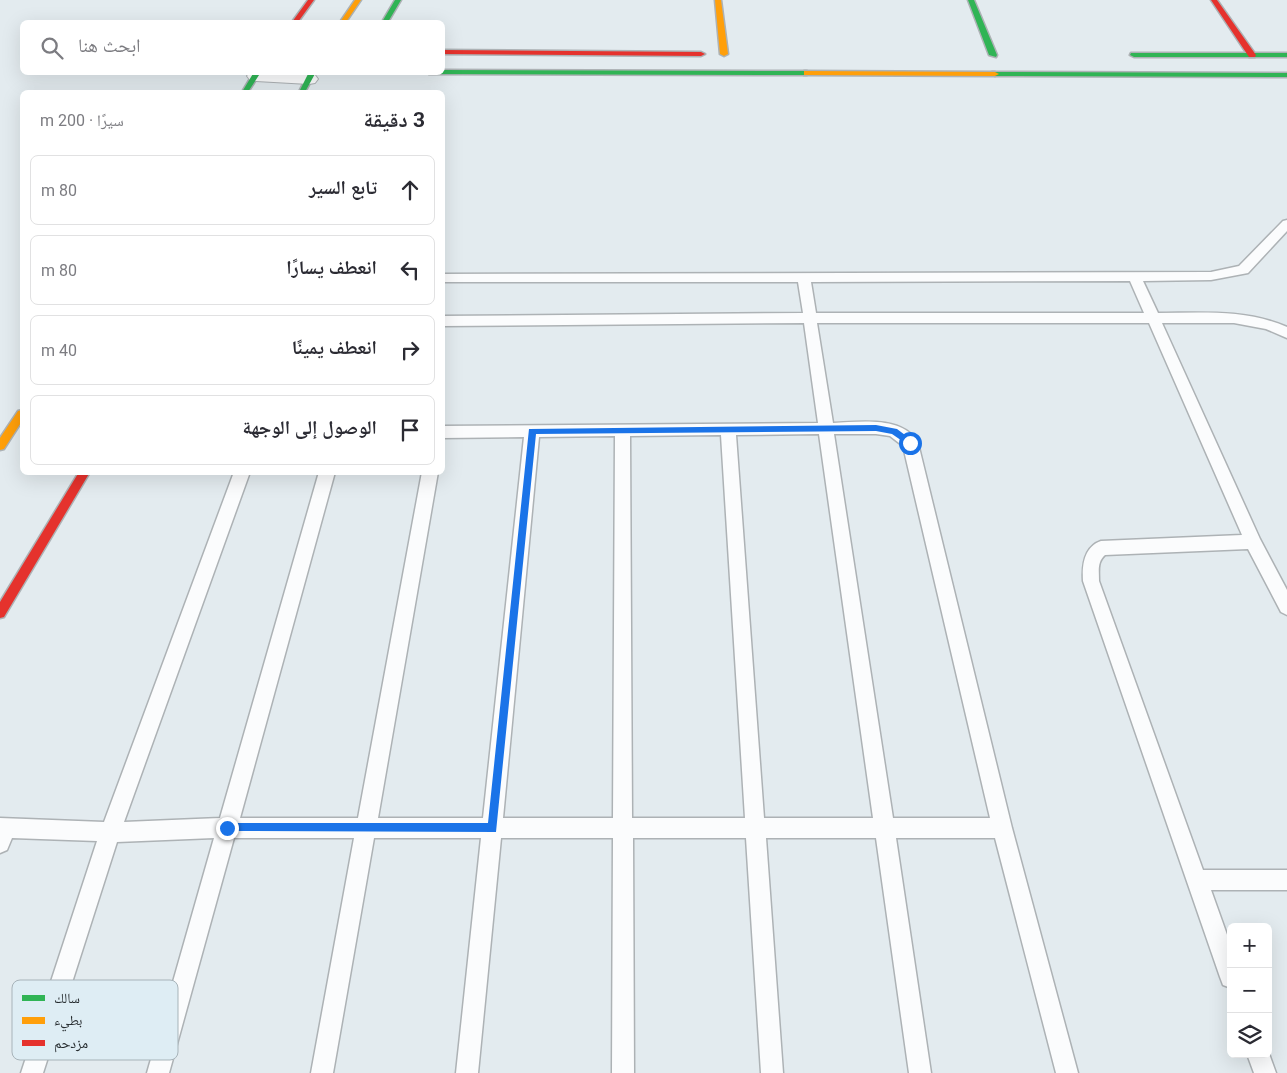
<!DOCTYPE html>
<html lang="ar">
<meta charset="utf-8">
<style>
body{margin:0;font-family:Roboto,"Noto Naskh Arabic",sans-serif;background:#f2f2f3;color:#2b2b33;direction:rtl}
.controls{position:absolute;right:15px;bottom:15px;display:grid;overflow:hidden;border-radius:8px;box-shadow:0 5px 20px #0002}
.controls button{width:45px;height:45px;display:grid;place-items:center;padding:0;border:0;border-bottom:1px solid #e1e1e2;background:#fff;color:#2b2b33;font:25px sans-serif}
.stop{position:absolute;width:15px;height:15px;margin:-11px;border:4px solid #1a73e8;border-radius:50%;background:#fff}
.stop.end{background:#1a73e8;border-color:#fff;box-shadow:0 1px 5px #0008}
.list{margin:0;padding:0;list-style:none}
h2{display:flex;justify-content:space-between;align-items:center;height:65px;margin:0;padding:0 20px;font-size:21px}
h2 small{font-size:16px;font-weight:400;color:#7c7c81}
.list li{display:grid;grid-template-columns:32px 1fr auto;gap:15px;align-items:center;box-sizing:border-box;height:70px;margin:0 10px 10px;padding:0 10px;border:1px solid #e1e1e2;border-radius:8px}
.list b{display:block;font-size:19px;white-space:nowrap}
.list em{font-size:16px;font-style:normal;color:#7c7c81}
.icon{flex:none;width:28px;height:28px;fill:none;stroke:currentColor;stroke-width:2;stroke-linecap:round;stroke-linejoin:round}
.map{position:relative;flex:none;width:1287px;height:1073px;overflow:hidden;direction:ltr}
.search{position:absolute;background:#fff;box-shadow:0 5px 20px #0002;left:20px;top:20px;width:425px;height:55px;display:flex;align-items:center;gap:12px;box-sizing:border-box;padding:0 18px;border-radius:8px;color:#7c7c81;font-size:19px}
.panel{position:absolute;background:#fff;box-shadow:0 5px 20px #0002;left:20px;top:90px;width:425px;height:385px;border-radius:8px;direction:rtl}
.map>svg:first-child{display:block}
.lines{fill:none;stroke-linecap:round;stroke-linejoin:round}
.lane-casing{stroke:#adb2b5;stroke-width:3}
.street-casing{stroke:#adb2b5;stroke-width:2}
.fast-casing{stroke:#adb2b5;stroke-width:3}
.slow-casing{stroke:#adb2b5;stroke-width:3}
.jam-casing{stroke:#adb2b5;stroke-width:3}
.lane{fill:#fbfcfd;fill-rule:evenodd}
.street{fill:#fbfcfd;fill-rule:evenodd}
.fast{fill:#30b455;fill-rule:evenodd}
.slow{fill:#ff9f0a;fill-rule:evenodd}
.jam{fill:#e5322d;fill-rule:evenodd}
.route{fill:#1a73e8}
.key{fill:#deedf4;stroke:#a7b3b9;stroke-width:1}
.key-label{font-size:14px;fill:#272d30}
</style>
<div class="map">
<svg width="1287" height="1073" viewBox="0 0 1287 1073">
<rect width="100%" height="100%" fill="#e3ebef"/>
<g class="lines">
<g class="lane-casing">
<path id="lane" d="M 1287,220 L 1287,231 L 1248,273 L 1211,280 L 1143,281 L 1158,313 C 1202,313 1246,309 1287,327 L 1287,338 L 1266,329 L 1234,323 L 1162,323 L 1260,539 L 1287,590 L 1287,615 L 1281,612 L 1248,549 L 1105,555 C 1097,562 1099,571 1099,581 L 1203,870 L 1287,870 L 1287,890 L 1211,890 L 1231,946 L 1231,988 L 1223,985 L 1220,977 L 1083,581 C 1082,565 1084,547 1101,541 L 1242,535 L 1149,323 L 817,323 L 833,423 C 858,422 903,415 918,443 L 1012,828 L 1078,1073 L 1056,1073 L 995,838 L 896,838 L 931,1073 L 909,1073 L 876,838 L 766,838 L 783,1073 L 761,1073 L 746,838 L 633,838 L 634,1073 L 612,1073 L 613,838 L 501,838 L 478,1073 L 456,1073 L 481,838 L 374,838 L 333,1073 L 311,1073 L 354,838 L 234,838 L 169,1073 L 147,1073 L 214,838 L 117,842 L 43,1073 L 21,1073 L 97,841 L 12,838 L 7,850 L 0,853 L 0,818 L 104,822 L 234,472 L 250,472 L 124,822 L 220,818 L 319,472 L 335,472 L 240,818 L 358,818 L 422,472 L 438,472 L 378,818 L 483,818 L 524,437 L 442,438 L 442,426 L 818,423 L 804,323 L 442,326 L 442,316 L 803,313 L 798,282 L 442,282 L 442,274 L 1211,272 L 1239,266 L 1283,221 ZM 1130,281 L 1144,313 L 816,313 L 811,282 ZM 819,434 L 873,818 L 764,818 L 736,435 ZM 834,434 L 876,434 L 890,436 L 903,446 L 990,818 L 893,818 ZM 721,435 L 745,818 L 632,818 L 630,436 ZM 615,436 L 613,818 L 503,818 L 539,437 Z
M 1268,1051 L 1276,1073 L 1254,1073 L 1247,1054 L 1268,1054 Z"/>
</g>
<g class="street-casing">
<path id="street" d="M 250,72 L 309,74 L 315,75 L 318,79 L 315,83 L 309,84 L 256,81 L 250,80 L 247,76 Z"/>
</g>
<g class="fast-casing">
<path id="fast" d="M 395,0 L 401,0 L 388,22 L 382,22 Z
M 968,0 L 974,0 L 997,55 L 996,57 L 989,55 Z
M 1131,53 L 1287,53 L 1287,57 L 1134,57 L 1130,55 Z
M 442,70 L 807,71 L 811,73 L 807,75 L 429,74 L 426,72 L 442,72 Z
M 254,72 L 261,72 L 248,92 L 242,92 Z
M 309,72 L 316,72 L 305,92 L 299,92 Z
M 992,72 L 1287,73 L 1287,77 L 995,76 L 991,74 Z"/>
</g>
<g class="slow-casing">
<path id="slow" d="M 355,0 L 361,0 L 346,22 L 340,22 Z
M 715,0 L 721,0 L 728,54 L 724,56 L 720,54 Z
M 804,71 L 995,72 L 999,74 L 995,76 L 807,75 L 804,75 Z
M 22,410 L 22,421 L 4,449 L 0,450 L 0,438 L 18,411 Z"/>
</g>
<g class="jam-casing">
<path id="jam" d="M 308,0 L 314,0 L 298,22 L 292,22 Z
M 1211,0 L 1217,0 L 1256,55 L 1255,57 L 1249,57 Z
M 442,50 L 701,52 L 705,54 L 701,56 L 442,54 Z
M 79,472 L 90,472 L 4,617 L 0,618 L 0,602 Z"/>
</g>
<use href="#lane" class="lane"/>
<use href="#street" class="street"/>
<use href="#fast" class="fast"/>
<use href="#slow" class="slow"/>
<use href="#jam" class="jam"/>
</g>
<path class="route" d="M 876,425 L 897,429 L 913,441 L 913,445 L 908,445 L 892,434 L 876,431 L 536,434 L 496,832 L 223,831 L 222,828 L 227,823 L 488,823 L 529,429 Z"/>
<rect x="12" y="980" width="166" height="80" rx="8" class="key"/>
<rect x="22" y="995" width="23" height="6" fill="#30b455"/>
<rect x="22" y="1017" width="23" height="7" fill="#ff9f0a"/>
<rect x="22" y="1040" width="23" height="6" fill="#e5322d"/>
<g class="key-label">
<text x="54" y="1003">سالك</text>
<text x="54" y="1025">بطيء</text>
<text x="54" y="1048">مزدحم</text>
</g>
</svg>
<div class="controls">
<button>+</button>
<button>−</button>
<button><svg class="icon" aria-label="layers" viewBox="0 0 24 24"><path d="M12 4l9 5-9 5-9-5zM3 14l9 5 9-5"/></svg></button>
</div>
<div class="stop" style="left:910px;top:443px"></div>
<div class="stop end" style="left:227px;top:828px"></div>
<div class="search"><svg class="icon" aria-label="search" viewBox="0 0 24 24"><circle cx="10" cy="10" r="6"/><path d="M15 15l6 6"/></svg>ابحث هنا</div>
<section class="panel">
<h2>3 دقيقة<small>سيرًا · 200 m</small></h2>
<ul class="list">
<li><svg class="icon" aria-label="ahead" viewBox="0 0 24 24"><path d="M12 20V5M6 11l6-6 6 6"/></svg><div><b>تابع السير</b></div><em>80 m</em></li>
<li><svg class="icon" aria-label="left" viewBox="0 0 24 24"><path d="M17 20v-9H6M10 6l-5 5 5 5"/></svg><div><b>انعطف يسارًا</b></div><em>80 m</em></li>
<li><svg class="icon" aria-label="right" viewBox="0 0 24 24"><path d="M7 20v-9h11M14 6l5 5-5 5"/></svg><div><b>انعطف يمينًا</b></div><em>40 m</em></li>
<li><svg class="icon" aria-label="arrive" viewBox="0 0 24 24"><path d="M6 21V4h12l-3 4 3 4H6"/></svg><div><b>الوصول إلى الوجهة</b></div></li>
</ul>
</section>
</div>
